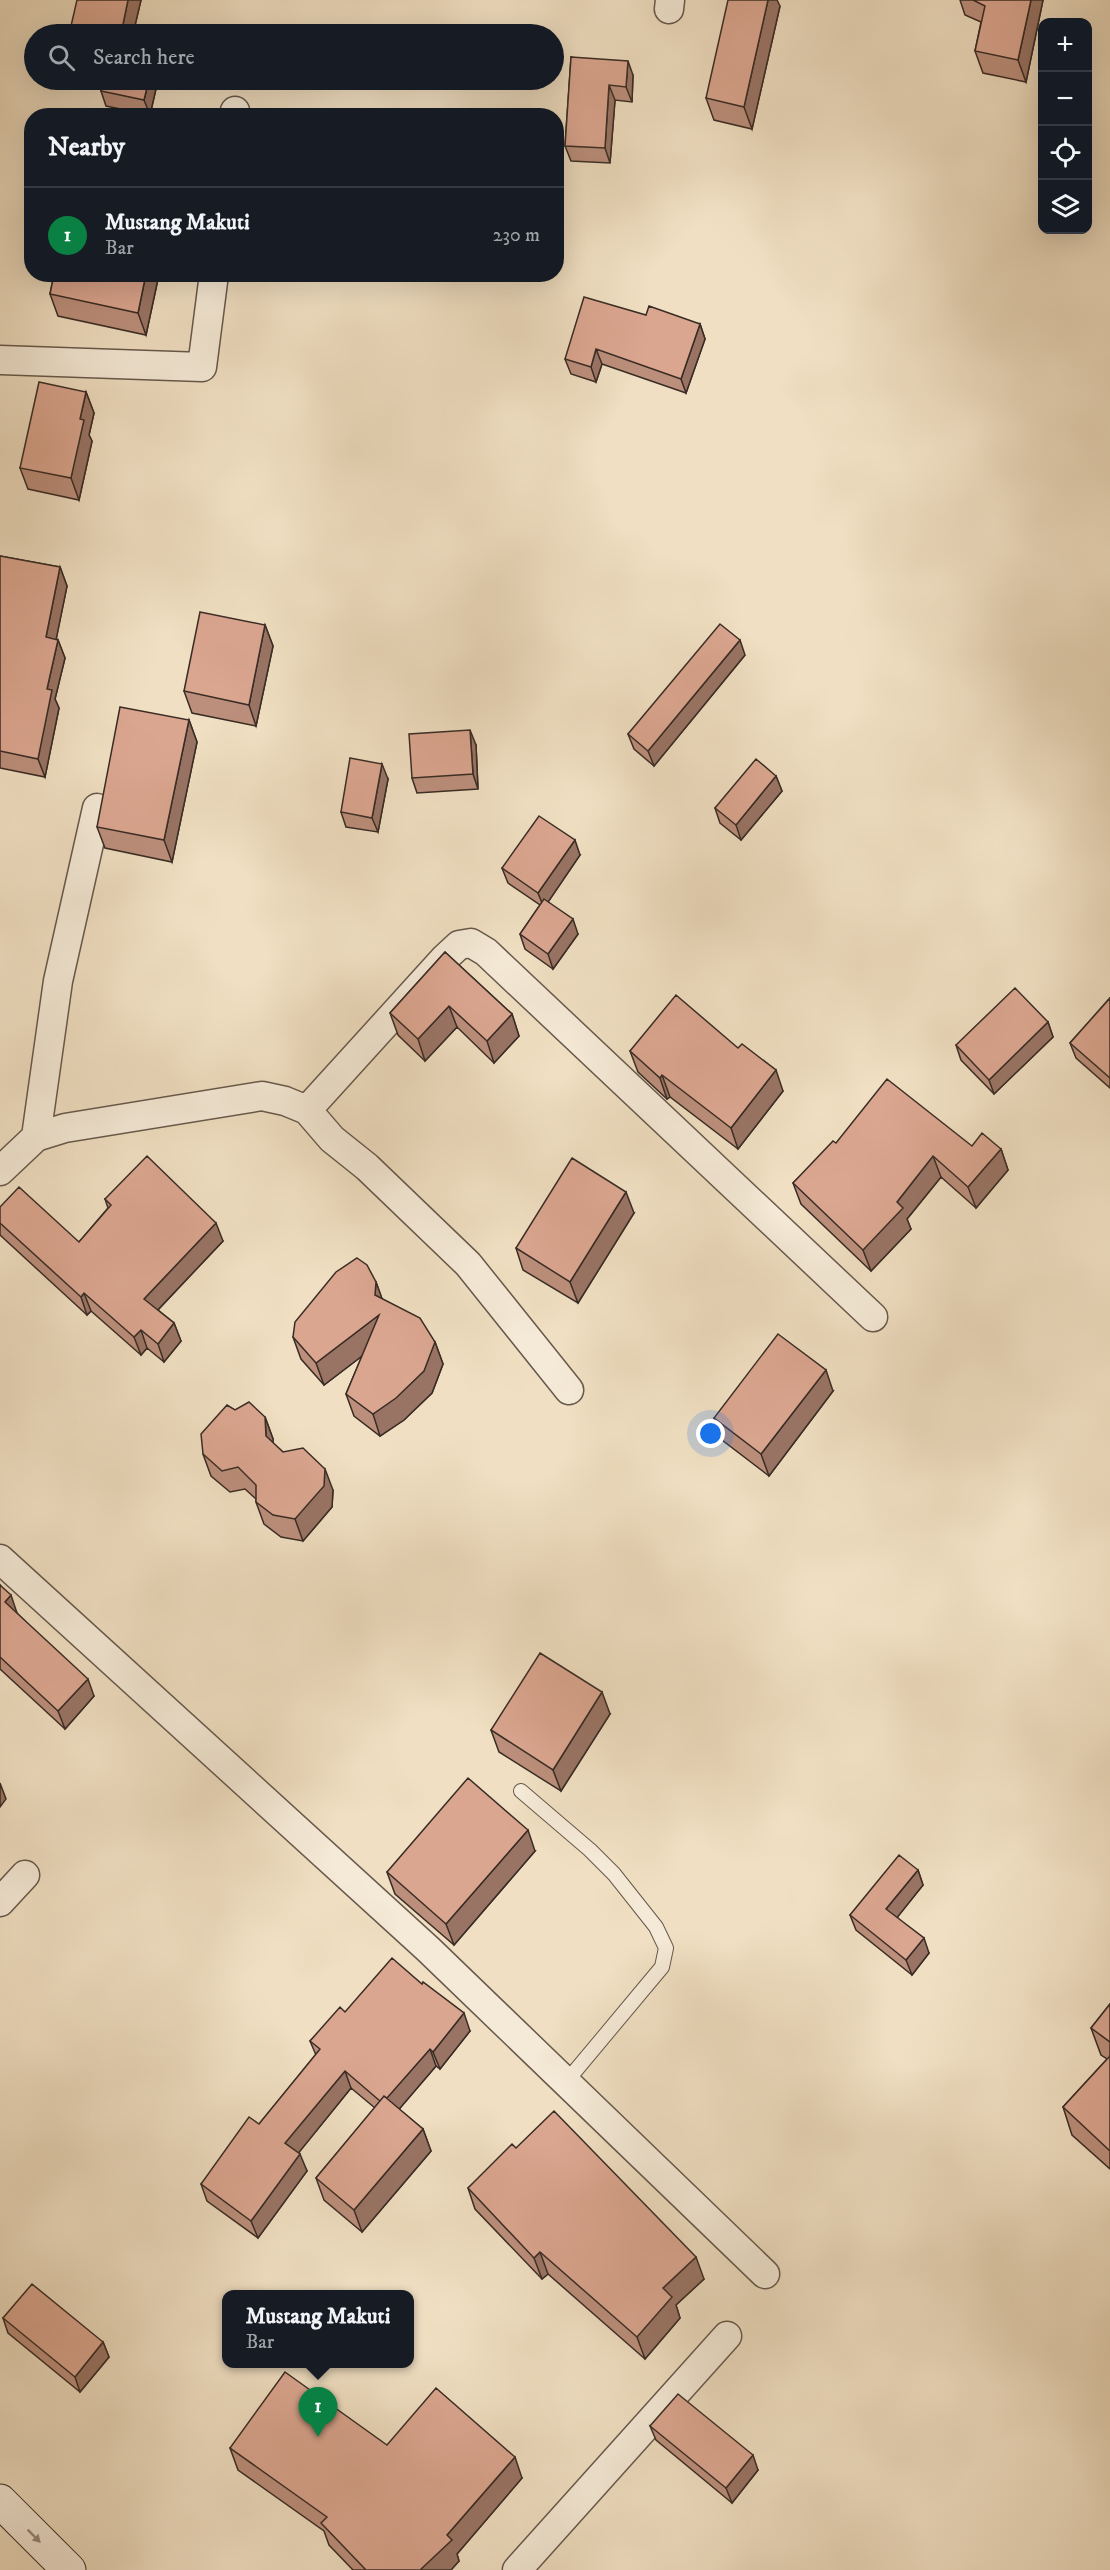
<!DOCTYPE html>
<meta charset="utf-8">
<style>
body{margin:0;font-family:"IM FELL DW Pica",serif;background:#242831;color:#f1f3f6}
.controls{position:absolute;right:18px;top:18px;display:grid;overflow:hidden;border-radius:12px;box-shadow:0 6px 24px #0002}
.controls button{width:54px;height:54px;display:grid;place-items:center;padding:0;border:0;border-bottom:2px solid #363941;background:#171b24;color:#f1f3f6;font:30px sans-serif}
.you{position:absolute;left:711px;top:1434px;width:21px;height:21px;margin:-15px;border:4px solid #fff;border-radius:50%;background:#1a73e8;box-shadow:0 0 0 9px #1a73e833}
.badge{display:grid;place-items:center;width:39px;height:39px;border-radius:50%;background:#0b8043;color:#fff;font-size:20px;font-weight:700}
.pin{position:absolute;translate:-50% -50px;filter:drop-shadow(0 2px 3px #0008)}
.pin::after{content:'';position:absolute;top:32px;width:21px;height:18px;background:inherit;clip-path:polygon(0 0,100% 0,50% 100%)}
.popup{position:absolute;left:222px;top:2290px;width:192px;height:78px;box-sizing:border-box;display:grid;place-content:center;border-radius:12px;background:#171b24;filter:drop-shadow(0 2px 4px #0005);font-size:20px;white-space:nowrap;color:#9ea1a6}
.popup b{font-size:22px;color:#f1f3f6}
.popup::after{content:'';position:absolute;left:50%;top:100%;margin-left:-12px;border:12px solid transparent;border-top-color:#171b24}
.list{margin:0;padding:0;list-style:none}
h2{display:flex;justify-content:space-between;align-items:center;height:78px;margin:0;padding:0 24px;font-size:26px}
h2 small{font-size:20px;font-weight:400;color:#9ea1a6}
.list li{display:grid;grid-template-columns:39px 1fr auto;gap:18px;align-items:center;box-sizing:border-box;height:96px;padding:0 24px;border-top:2px solid #363941}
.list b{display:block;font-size:22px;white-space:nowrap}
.list p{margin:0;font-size:20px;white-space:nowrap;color:#9ea1a6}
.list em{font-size:20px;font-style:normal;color:#9ea1a6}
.icon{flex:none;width:33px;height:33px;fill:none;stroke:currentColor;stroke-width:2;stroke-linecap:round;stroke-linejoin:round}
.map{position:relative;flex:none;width:1110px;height:2570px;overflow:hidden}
.search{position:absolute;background:#171b24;box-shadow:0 6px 24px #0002;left:24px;top:24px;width:540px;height:66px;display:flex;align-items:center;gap:15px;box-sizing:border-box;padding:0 21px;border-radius:33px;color:#9ea1a6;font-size:22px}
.panel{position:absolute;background:#171b24;box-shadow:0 6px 24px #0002;left:24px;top:108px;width:540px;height:174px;border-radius:24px}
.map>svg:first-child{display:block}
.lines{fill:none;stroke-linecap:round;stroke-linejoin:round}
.lane-casing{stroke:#67594c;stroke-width:16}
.street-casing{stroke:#67594c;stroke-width:31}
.secondary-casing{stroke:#392c25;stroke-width:35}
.lane{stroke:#f5ead7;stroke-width:14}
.street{stroke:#f5ead7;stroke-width:28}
.secondary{stroke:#f5ead7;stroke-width:33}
.wall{fill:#bc8f7c;stroke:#392c25;stroke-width:1.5}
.shaded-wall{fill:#997465;stroke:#392c25;stroke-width:1.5}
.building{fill:#dba690;stroke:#392c25;stroke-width:1.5}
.oneway{fill:#978b7e}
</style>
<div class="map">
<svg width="1110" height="2570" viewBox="0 0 1110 2570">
<rect width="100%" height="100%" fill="#f0dfc2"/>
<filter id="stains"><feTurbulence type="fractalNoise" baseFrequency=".00333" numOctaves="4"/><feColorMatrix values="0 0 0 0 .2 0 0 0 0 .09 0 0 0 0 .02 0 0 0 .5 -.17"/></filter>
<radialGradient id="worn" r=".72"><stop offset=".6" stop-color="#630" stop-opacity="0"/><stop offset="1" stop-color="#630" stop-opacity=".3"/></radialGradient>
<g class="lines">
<g class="lane-casing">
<path id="lane" d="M 521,1791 L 590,1850 L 614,1874 L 656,1927 L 666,1948 L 662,1967 L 566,2082"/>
</g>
<g class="street-casing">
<path id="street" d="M 669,9 L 670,0
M 235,116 L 235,111
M 0,360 L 202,367 L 214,274
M 307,1110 L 445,958 L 459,945 L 471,943 L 486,952 L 873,1317
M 36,1137 L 58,981 L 97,808
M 0,1171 L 36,1137 L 65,1128 L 262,1096 L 285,1101 L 307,1110 L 332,1139 L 367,1167 L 468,1264 L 569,1390
M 0,1559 L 428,1949 L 765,2274
M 0,1902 L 25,1875
M 517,2570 L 727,2336"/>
</g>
<g class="secondary-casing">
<path id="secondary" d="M 0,2501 L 69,2570"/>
</g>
<use href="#lane" class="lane"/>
<use href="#street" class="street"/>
<use href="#secondary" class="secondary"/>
</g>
<path class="wall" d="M 141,0 L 133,34 L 74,34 L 71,26 Z
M 960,0 L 1043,0 L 1026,82 L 983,73 L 975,51 L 981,22 L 965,15 Z
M 780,6 L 752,129 L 714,120 L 706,98 Z
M 571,57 L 633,75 L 632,102 L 615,100 L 610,163 L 571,161 L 565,146 Z
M 104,80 L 158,80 L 150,115 L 106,106 L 101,91 Z
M 54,274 L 156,274 L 158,279 L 146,335 L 58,316 L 50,294 Z
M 646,315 L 700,324 L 705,339 L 686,393 L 602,364 L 596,382 L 571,374 L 565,359 Z
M 86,392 L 94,413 L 89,435 L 92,441 L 79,500 L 28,489 L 20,468 Z
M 0,556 L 60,567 L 67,586 L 56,639 L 58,640 L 65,658 L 55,699 L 59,708 L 45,777 L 0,768 Z
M 265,625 L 273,646 L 256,726 L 192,713 L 184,691 Z
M 745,655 L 654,766 L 634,749 L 628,734 Z
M 189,720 L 197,742 L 172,862 L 105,848 L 97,827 Z
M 476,745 L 478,789 L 417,793 L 412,778 Z
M 776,776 L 782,791 L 741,840 L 720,823 L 715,808 Z
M 388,779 L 378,832 L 346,827 L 341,812 Z
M 580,855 L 548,902 L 578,934 L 553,969 L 525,949 L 520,934 L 540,905 L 508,883 L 502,868 Z
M 445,952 L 512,1014 L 519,1036 L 494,1063 L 457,1027 L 425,1061 L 398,1035 L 390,1013 Z
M 1110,998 L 1110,1088 L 1076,1058 L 1070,1043 Z
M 1048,1022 L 1053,1037 L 994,1094 L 961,1060 L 956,1045 Z
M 738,1048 L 783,1091 L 738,1149 L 670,1097 L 667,1099 L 638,1072 L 630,1051 Z
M 836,1143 L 972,1146 L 1001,1149 L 1008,1170 L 976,1208 L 941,1177 L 907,1219 L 911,1229 L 871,1271 L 801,1204 L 793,1183 Z
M 105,1199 L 223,1241 L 158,1310 L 174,1323 L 181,1341 L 164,1362 L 147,1348 L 141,1355 L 91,1311 L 87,1315 L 0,1235 L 0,1207 L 79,1242 L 108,1208 Z
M 634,1213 L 578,1303 L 523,1270 L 516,1248 Z
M 376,1282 L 382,1299 L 435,1342 L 443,1364 L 432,1393 L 404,1420 L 380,1436 L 354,1416 L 346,1394 L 362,1356 L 324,1385 L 301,1359 L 293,1337 Z
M 833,1391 L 769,1476 L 722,1440 L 714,1418 Z
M 235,1410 L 265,1417 L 273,1439 L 273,1443 L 283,1452 L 333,1490 L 332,1507 L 303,1541 L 281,1537 L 264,1524 L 256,1502 L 256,1499 L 245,1489 L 230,1492 L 211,1476 L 203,1454 Z
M 0,1585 L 17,1613 L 94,1696 L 65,1729 L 0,1669 Z
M 610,1714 L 561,1791 L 499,1752 L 491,1730 Z
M 535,1851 L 454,1945 L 395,1894 L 387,1872 Z
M 918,1870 L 923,1885 L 897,1917 L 929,1953 L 912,1975 L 856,1930 L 850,1915 Z
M 1110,2004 L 1110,2169 L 1072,2135 L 1063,2107 L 1107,2059 L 1101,2055 L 1091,2028 Z
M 345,2012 L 470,2031 L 440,2069 L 436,2066 L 399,2109 L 423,2129 L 431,2151 L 362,2232 L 324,2200 L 316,2178 L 375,2108 L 351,2088 L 298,2153 L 307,2171 L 258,2238 L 207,2201 L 201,2184 L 259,2124 L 316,2055 L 310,2041 Z
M 516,2148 L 704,2279 L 676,2305 L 680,2318 L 645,2359 L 548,2274 L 542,2279 L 475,2209 L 468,2188 Z
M 3,2318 L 103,2342 L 109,2357 L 80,2392 L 8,2333 Z
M 650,2426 L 758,2470 L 732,2503 L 656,2440 Z
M 387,2445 L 522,2478 L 457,2554 L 459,2561 L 451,2570 L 353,2570 L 329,2545 L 324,2531 L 238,2470 L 230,2448 Z"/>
<path class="shaded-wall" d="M 128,0 L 141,0 L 133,34 L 121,34 Z
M 768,0 L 777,0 L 780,6 L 752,129 L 744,107 Z
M 1031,0 L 1043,0 L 1026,82 L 1018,60 Z
M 628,61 L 633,75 L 632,102 L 626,87 Z
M 149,80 L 158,80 L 150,115 L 144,100 Z
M 609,85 L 615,100 L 610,163 L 605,148 Z
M 146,274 L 156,274 L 158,279 L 146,335 L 138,313 Z
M 700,324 L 705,339 L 686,393 L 681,379 Z
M 596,349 L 602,364 L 596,382 L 591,367 Z
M 86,392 L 94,413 L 89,435 L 92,441 L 79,500 L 71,478 L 80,419 Z
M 60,567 L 67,586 L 53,655 L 46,637 Z
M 265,625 L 273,646 L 256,726 L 249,705 Z
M 58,640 L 65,658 L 55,699 L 59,708 L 45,777 L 38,759 L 47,689 Z
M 740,640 L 745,655 L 654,766 L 648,751 Z
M 189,720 L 197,742 L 172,862 L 164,840 Z
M 470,730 L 476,745 L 478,789 L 473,774 Z
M 382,764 L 388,779 L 378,832 L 372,818 Z
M 776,776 L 782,791 L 741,840 L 736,825 Z
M 575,840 L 580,855 L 544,908 L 538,893 Z
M 573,919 L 578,934 L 553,969 L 548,954 Z
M 449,1006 L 457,1027 L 425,1061 L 418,1039 Z
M 512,1014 L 519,1036 L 494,1063 L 487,1041 Z
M 1048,1022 L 1053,1037 L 994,1094 L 989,1080 Z
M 776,1070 L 783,1091 L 738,1149 L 731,1128 Z
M 662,1075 L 670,1097 L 667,1099 L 660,1078 Z
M 1001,1149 L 1008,1170 L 976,1208 L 968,1187 Z
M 933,1156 L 941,1177 L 907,1219 L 911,1229 L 871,1271 L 863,1250 L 897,1202 Z
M 626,1192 L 634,1213 L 578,1303 L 570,1282 Z
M 216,1223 L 223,1241 L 151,1317 L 144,1299 Z
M 376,1282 L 384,1304 L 375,1295 Z
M 84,1293 L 91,1311 L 87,1315 L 81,1297 Z
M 379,1315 L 387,1337 L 324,1385 L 316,1363 Z
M 174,1323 L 181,1341 L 164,1362 L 158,1344 Z
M 141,1330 L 147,1348 L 141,1355 L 134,1337 Z
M 435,1342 L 443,1364 L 432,1393 L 404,1420 L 380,1436 L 373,1414 Z
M 826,1370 L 833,1391 L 769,1476 L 761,1454 Z
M 265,1417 L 273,1439 L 274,1458 L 266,1436 Z
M 325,1469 L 333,1490 L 332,1507 L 303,1541 L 295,1519 Z
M 11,1595 L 17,1613 L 11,1620 L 5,1602 Z
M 88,1679 L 94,1696 L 65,1729 L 58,1711 Z
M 602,1692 L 610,1714 L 561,1791 L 553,1770 Z
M 0,1783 L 6,1799 L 0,1807 Z
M 528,1830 L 535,1851 L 454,1945 L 446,1924 Z
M 918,1870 L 923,1885 L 892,1924 L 886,1909 Z
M 924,1938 L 929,1953 L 912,1975 L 906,1960 Z
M 464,2013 L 470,2031 L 440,2069 L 433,2052 Z
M 430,2049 L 436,2066 L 389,2121 L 382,2103 Z
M 345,2071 L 351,2088 L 292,2161 L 285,2143 Z
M 423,2129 L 431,2151 L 362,2232 L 354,2210 Z
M 300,2154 L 307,2171 L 258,2238 L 251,2221 Z
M 540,2252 L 548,2274 L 542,2279 L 534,2258 Z
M 696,2257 L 704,2279 L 676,2305 L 680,2318 L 645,2359 L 637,2337 L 663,2288 Z
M 103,2342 L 109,2357 L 80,2392 L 75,2377 Z
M 753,2455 L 758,2470 L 732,2503 L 726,2488 Z
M 515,2457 L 522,2478 L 457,2554 L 459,2561 L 451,2570 L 420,2570 L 447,2535 Z"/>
<path class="building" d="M 77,0 L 128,0 L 121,34 L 111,34 L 71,26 Z
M 728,0 L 768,0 L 744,107 L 706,98 Z
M 973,0 L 1031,0 L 1018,60 L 975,51 L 985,6 Z
M 571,57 L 628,61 L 626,87 L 609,85 L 605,148 L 565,146 Z
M 104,80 L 149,80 L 144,100 L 101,91 Z
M 54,274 L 146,274 L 138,313 L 50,294 Z
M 584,297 L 646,315 L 649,306 L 700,324 L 681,379 L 596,349 L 591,367 L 565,359 Z
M 39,382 L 86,392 L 80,419 L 84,420 L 71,478 L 20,468 Z
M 0,556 L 60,567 L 46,637 L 58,640 L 47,689 L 52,690 L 38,759 L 0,751 Z
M 200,612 L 265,625 L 249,705 L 184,691 Z
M 720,624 L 740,640 L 648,751 L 628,734 Z
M 120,707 L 189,720 L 164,840 L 97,827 Z
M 470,730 L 473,774 L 412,778 L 409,734 Z
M 350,758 L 382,764 L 372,818 L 341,812 Z
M 756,759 L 776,776 L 736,825 L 715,808 Z
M 539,816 L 575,840 L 538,893 L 502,868 Z
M 544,899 L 573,919 L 548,954 L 520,934 Z
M 445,952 L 512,1014 L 487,1041 L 449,1006 L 418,1039 L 390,1013 Z
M 1015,988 L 1048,1022 L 989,1080 L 956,1045 Z
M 676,995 L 738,1048 L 742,1044 L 776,1070 L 731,1128 L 662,1075 L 660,1078 L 630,1051 Z
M 1110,998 L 1110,1078 L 1070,1043 Z
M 887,1079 L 972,1146 L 982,1133 L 1001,1149 L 968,1187 L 933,1156 L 897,1202 L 903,1208 L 863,1250 L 793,1183 L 833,1141 L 836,1143 Z
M 147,1156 L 216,1223 L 144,1299 L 174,1323 L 158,1344 L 141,1330 L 134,1337 L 84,1293 L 81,1297 L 0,1223 L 0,1207 L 19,1187 L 79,1242 L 111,1205 L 105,1199 Z
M 572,1158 L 626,1192 L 570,1282 L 516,1248 Z
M 357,1258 L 367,1265 L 376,1282 L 375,1295 L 420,1318 L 435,1342 L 424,1371 L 396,1398 L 373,1414 L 346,1394 L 379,1315 L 316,1363 L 293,1337 L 295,1322 L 336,1272 Z
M 778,1334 L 826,1370 L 761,1454 L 714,1418 Z
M 249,1402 L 265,1417 L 266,1436 L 283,1452 L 303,1448 L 325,1469 L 324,1486 L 295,1519 L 273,1515 L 256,1502 L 256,1485 L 238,1467 L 222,1471 L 203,1454 L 201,1434 L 227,1405 L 235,1410 Z
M 0,1585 L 11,1595 L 5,1602 L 88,1679 L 58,1711 L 0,1657 Z
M 540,1653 L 602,1692 L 553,1770 L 491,1730 Z
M 468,1778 L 528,1830 L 446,1924 L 387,1872 Z
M 899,1855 L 918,1870 L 886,1909 L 924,1938 L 906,1960 L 850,1915 Z
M 392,1958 L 422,1984 L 423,1982 L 464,2013 L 433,2052 L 430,2049 L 387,2098 L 384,2096 L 380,2101 L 345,2071 L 285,2143 L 300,2154 L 251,2221 L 201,2184 L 249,2117 L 259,2124 L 320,2049 L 310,2041 L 340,2007 L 345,2012 Z
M 1110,2004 L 1110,2042 L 1091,2028 Z
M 1110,2056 L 1110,2151 L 1063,2107 Z
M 384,2096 L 423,2129 L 354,2210 L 316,2178 Z
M 554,2111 L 696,2257 L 663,2288 L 672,2297 L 637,2337 L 540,2252 L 534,2258 L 468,2188 L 512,2144 L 516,2148 Z
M 32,2284 L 103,2342 L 75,2377 L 3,2318 Z
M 285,2372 L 387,2445 L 436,2388 L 515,2457 L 447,2535 L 452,2540 L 420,2570 L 366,2570 L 321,2523 L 327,2517 L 230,2448 Z
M 678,2394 L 753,2455 L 726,2488 L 650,2426 Z"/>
<defs><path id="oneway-solid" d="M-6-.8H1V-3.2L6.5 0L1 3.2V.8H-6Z" transform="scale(1.5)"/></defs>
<use class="oneway" href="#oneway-solid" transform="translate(34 2536) rotate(45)"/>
<rect width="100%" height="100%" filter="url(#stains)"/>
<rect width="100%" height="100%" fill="url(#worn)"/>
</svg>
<div class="controls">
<button>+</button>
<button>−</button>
<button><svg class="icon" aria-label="locate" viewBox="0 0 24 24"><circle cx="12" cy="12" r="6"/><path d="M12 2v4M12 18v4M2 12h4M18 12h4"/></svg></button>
<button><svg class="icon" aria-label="layers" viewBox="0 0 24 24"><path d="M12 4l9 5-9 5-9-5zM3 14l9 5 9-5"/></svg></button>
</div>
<div class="you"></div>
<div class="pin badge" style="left:318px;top:2437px">1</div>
<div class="popup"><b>Mustang Makuti</b>Bar</div>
<div class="search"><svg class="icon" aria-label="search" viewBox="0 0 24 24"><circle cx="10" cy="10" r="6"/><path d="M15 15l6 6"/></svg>Search here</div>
<section class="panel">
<h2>Nearby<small></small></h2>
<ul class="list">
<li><span class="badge">1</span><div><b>Mustang Makuti</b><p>Bar</p></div><em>230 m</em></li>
</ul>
</section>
</div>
